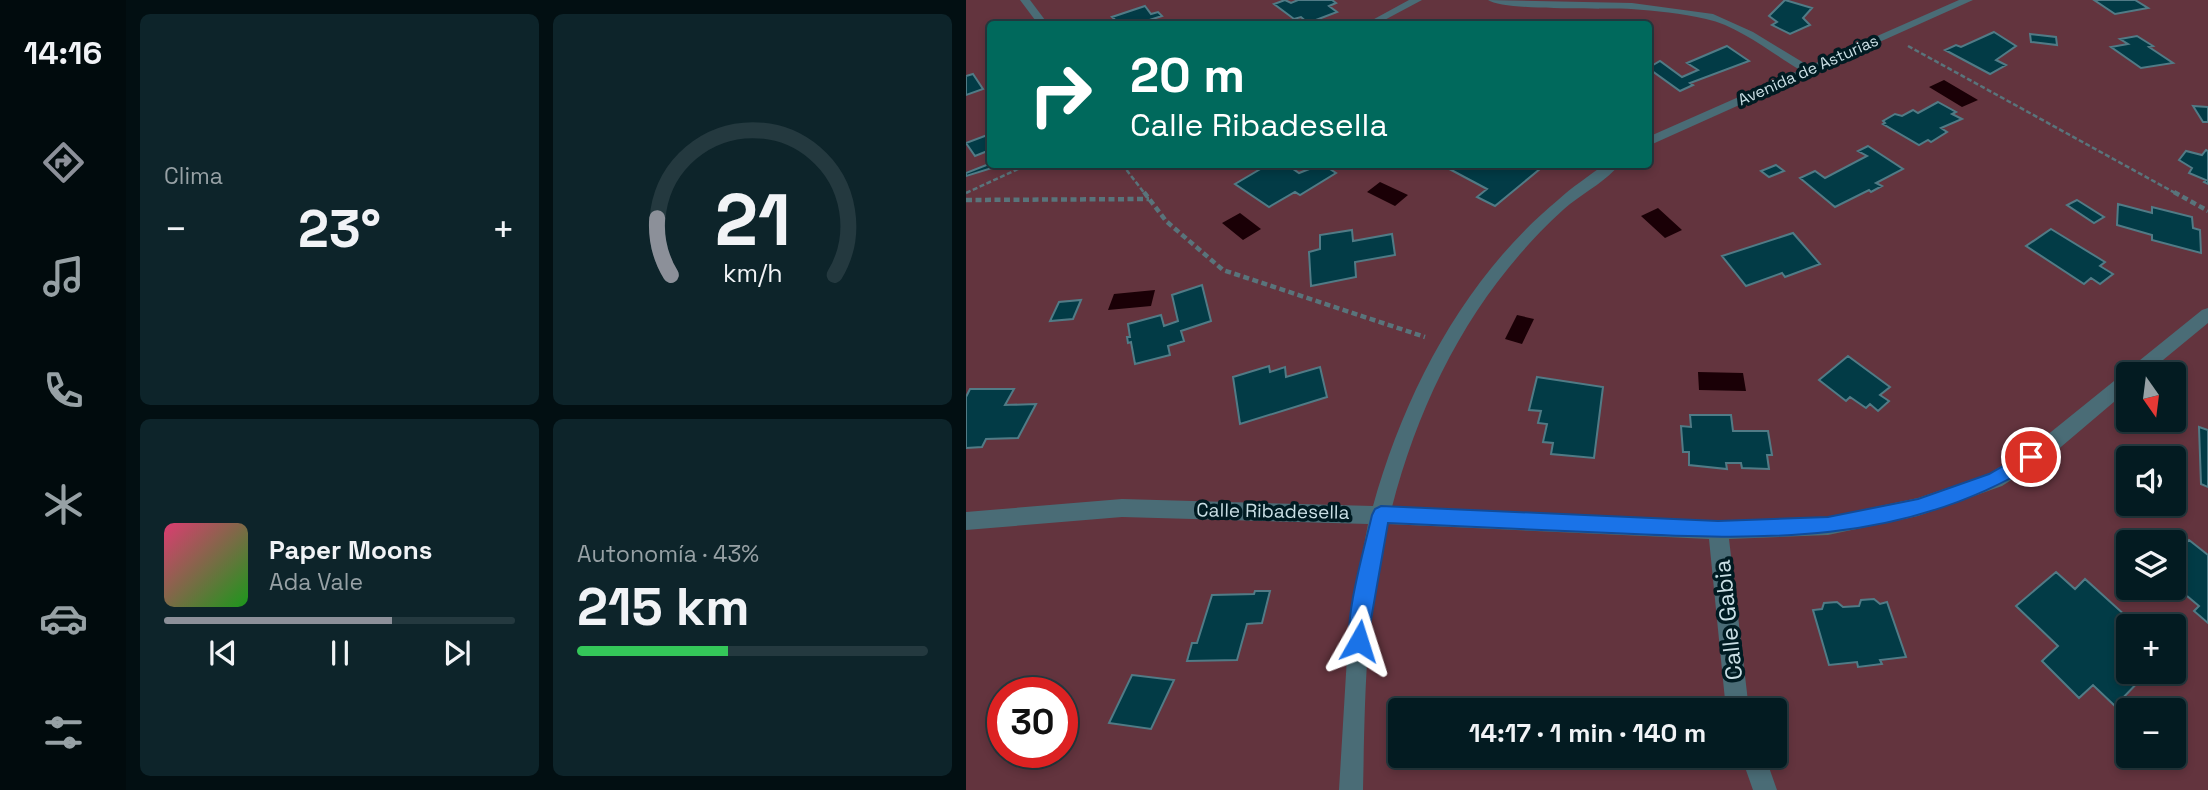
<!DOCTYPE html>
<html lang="es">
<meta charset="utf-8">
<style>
body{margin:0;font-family:"Space Grotesk",sans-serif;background:#0d242a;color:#f1f3f6;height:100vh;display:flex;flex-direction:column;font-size:26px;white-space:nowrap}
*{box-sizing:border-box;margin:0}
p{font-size:23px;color:#97a1a5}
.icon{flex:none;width:38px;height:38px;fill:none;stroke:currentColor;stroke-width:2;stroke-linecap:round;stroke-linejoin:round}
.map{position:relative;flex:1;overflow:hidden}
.sheet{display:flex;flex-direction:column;gap:14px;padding:14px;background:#020f12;width:840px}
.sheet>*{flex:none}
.hud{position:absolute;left:21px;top:21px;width:665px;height:147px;border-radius:7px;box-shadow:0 4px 10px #0003,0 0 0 2px #24393f;background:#00695c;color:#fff;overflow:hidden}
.needle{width:46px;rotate:166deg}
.tools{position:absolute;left:1150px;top:362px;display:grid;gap:14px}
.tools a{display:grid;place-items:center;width:70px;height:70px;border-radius:7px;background:#031b21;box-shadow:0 4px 10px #0003,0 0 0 2px #24393f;font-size:35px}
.speed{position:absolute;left:21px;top:677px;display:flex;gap:14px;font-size:35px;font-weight:700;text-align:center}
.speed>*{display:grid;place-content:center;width:91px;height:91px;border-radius:50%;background:#031b21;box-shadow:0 4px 10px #0003,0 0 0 2px #24393f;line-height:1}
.speed .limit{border:10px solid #d22;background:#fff;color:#111}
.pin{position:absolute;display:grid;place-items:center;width:60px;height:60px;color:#fff;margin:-30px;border:4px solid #fff;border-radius:50%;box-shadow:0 2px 7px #0007}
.me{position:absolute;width:77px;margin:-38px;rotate:6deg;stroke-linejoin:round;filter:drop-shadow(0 0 5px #0008)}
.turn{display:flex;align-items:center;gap:24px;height:147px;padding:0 28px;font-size:32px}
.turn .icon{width:91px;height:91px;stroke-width:2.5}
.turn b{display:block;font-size:49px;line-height:60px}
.big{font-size:52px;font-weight:700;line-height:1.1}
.sheet .card{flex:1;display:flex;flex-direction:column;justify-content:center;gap:10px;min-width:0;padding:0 24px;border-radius:10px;background:#0d242a}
.sheet .dial{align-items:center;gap:0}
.dial svg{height:182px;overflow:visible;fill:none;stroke:#24393f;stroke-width:7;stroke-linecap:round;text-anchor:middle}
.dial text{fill:#f1f3f6;stroke:none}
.song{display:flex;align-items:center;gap:21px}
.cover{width:84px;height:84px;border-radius:10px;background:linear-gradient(135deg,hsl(340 70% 55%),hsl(120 70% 35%))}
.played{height:7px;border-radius:4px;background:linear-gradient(90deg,#8c9099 65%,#24393f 65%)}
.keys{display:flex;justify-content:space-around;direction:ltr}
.heat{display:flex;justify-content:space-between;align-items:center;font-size:38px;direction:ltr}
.charge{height:10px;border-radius:5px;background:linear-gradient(90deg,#34c759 43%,#24393f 0)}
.sheet .tiles{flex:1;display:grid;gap:14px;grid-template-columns:repeat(2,1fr)}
.trip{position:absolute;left:422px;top:698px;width:399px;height:70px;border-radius:7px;background:#031b21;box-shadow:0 4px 10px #0003,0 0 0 2px #24393f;font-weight:700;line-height:70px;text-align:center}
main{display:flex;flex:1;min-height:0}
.menu{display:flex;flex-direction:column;width:126px;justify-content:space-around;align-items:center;background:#010b0d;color:#97a1a5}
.menu .icon{width:49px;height:49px}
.menu .active{color:#8c9099}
.menu b{font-size:32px;color:#f1f3f6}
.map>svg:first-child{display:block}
.green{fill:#63343e;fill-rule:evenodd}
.water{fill:#1a0006}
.building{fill:#023b46;stroke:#517b86;stroke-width:2}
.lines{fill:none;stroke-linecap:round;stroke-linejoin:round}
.path-far1{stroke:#59747b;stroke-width:2.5;stroke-dasharray:5 2.5;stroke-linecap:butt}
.path{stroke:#59747b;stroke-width:4.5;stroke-dasharray:6 3.5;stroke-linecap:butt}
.minor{fill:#4a6c76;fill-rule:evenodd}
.route{fill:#1a73e8;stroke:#114b97;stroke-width:2}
.labels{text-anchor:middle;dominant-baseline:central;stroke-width:7;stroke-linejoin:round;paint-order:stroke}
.far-street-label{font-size:16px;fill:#cadfe5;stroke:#001b22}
.street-label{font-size:19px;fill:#cadfe5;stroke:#001b22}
.near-street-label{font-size:23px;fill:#cadfe5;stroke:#001b22}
</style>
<main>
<nav class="menu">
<b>14:16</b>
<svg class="icon active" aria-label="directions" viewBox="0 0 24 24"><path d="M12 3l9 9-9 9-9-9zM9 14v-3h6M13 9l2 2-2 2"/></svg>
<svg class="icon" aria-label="music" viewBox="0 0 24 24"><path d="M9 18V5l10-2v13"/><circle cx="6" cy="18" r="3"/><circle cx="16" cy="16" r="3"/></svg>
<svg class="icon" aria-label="phone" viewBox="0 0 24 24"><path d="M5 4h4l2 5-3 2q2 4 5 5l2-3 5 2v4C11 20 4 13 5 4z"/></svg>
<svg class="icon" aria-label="climate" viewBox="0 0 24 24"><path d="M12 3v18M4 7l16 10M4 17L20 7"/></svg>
<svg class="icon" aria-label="car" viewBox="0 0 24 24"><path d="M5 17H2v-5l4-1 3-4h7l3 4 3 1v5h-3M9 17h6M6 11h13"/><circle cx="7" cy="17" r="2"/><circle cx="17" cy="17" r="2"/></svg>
<svg class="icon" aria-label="filters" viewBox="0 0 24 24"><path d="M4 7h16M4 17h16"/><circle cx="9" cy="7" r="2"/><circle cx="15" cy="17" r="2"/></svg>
</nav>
<section class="sheet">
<div class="tiles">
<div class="card"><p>Clima</p>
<div class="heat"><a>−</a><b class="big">23°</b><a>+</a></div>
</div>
<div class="card dial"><svg viewBox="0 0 100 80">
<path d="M14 69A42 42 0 1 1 86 69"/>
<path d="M14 69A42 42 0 0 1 8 44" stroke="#8c9099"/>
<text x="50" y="56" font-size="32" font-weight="700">21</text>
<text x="50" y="72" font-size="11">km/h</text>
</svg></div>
<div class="card">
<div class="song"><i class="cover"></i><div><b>Paper Moons</b><p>Ada Vale</p></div></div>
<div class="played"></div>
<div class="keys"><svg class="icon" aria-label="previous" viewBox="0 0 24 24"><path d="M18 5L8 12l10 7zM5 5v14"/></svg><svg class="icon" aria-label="pause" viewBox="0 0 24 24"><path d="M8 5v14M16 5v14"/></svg><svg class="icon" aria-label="next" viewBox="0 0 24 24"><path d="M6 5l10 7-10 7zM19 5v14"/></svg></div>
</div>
<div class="card"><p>Autonomía · 43%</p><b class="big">215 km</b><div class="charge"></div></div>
</div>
</section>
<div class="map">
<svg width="1242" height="790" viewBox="0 0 1242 790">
<rect width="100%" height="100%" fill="#04242c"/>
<path class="green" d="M0,0H1242V790H0ZM24,24H682V164H24ZM1162,374H1208V420H1162ZM1162,458H1208V504H1162ZM1162,542H1208V588H1162ZM1162,626H1208V672H1162ZM37,693H96V752H37ZM434,710H808V756H434ZM1162,710H1208V756H1162Z"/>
<path class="water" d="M978,80L1012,100L996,107L963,87Z
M414,182L442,195L429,206L401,192Z
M692,208L716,230L699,238L675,216Z
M274,213L295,229L277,240L256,223Z
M189,290L185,306L142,310L148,294Z
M551,315L568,319L556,344L539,339Z
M732,372L777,373L780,391L733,390Z"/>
<path class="building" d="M319,0L325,3L332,0H366L370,3L363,6L371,12L342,23L335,17L328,19L308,4Z
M819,0L846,8L837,18L844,25L824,34L806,25L811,22L803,16Z
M1128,0H1169L1182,8L1149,14Z
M179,6L185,14L192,12L196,16L171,24H151H154L146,17Z
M1028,32L1050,46L1030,60L1040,65L1024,74L979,50L990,45L995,47Z
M1064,34L1090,37L1091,45L1065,42Z
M1171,36L1187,46L1183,47L1207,63L1175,68L1145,47L1162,44L1154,39Z
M761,46L783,61L724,83L727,85L714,91L682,68L694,61L716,77L732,70L721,63Z
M7,74L17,89L0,95V76Z
M972,102L990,112L986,114L996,119L975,128L981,132L965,142L962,140L953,145L917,124L919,123L917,121L929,114L936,116L947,110L952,113Z
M1227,106L1242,107V122H1237Z
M24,134V150L9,156L0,143Z
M902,146L937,169L910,183L916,186L905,192L903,190L869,207L834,178L849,171L859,178L901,156L892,151Z
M1240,150L1242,151V184L1238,182L1240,180L1223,173L1226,168L1213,160L1220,151L1236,155Z
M23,164L26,168L0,176V173Z
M303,164H320L333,173L356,164L370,173L334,195L329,192L303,207L269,184Z
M474,164L537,167L580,164L529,206L511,197L521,189Z
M810,165L818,171L803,177L795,171Z
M1111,200L1138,217L1128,223L1101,205Z
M1152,204L1186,213V207L1226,217L1227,228L1234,230L1235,253L1186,240V235L1151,225Z
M1085,229L1139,262L1134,266L1147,274L1134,284L1125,278L1118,284L1060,246Z
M386,230L387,241L426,234L429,255L389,262L390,277L345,286L343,252L354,249V235Z
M827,233L854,264L819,277L816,273L780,286L756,256Z
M236,285L245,321L215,331L218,341L202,346L204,355L169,364L165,342L162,343L161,337H164L162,324L195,315L198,326L212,321L206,295Z
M115,300L107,319L84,321L93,302Z
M882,356L924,387L914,395L923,401L912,411L904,404L900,408L884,397L880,401L853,380Z
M303,366L304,372L319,367L320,377L354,367L361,397L274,424L267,377Z
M571,377L637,387L628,458L585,454L587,443L577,442L581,424L572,423L575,411L563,410Z
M4,389H48L39,405L70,404L52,438L20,439L16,447L0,448V397Z
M724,415H765L767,431H802L806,455H801L803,469L776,468L775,463H760L761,469L723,465V452H717L715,426L725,427Z
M1233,427L1242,430V487L1235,484Z
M1223,540L1242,555V623L1228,611L1233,606L1208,585V555Z
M1090,572L1109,589L1119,579L1161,617L1155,624L1162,630V672H1182L1149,706L1127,685L1113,698L1076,661L1092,646L1050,606Z
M289,591H304L296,623L281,624L271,660L221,661L226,643H231L246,595L288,594Z
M908,599L914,604L921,602L940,657L914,660L916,664L892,667L891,662L863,665L847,610L856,609L858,603L871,602L877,607L893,606L895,600Z
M166,675L208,680L185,729L143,723Z"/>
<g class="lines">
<path class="path-far1" d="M942,46L1211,194
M156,164L179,194
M0,193L63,164"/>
<path class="path" d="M178,192L200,221L257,270L459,337
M1208,192L1242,211
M0,200L183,199"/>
<path class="minor" d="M54,0H64L82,24H72Z
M443,0H456L411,24H399Z
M522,0L666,3L747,14L787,32L843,66L993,0H1007L682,146V137L834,70C805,53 773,26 740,19C715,13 690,11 665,9C639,8 538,11 522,0Z
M639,164H654C641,180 621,191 604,204C587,218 570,236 555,253C492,325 450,414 426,507L752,521L862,517L952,498L1023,474L1075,440L1236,310L1242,308V323L1180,374H1162V390L1089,452L1036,486L952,516L862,535L763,539L783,710H760L743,539L421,524C399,611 399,702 397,790H373L383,624L402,524L156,517L0,530V512L156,499L407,506C439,391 499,277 592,200C606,187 623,176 639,164Z
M775,756H799L811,790H787Z"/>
</g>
<path class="route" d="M1065,450L1071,452L1073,457L1071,463C938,546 794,540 645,533C570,530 496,527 422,523L400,648L393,651L385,648C376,624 400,542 406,515L409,509L415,506L752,521L862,517L952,499L1023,474Z"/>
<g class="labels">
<g class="far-street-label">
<text transform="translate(842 70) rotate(-24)">Avenida de Asturias</text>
</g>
<g class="street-label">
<text transform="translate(307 511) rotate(1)">Calle Ribadesella</text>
</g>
<g class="near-street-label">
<text transform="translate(762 620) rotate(-96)">Calle Gabia</text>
</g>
</g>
</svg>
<div class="tools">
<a><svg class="needle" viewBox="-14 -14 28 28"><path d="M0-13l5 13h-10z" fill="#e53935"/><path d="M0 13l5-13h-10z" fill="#97a1a5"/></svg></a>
<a><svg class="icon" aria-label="sound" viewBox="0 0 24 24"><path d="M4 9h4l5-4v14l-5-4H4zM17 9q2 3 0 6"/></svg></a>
<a><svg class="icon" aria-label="layers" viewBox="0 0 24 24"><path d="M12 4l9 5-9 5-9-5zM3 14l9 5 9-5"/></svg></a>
<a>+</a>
<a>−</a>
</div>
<div class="speed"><div class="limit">30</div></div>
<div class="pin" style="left:1065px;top:457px;background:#d93025"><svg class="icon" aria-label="arrive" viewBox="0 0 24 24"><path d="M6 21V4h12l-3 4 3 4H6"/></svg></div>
<svg class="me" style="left:393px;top:641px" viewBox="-20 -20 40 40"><path d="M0-17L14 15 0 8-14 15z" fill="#1a73e8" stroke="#fff" stroke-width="4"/></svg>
<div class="trip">14:17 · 1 min · 140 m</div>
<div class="hud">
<div class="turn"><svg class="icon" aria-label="right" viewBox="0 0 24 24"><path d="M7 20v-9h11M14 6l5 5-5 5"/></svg><div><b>20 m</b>Calle Ribadesella</div></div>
</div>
</div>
</main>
